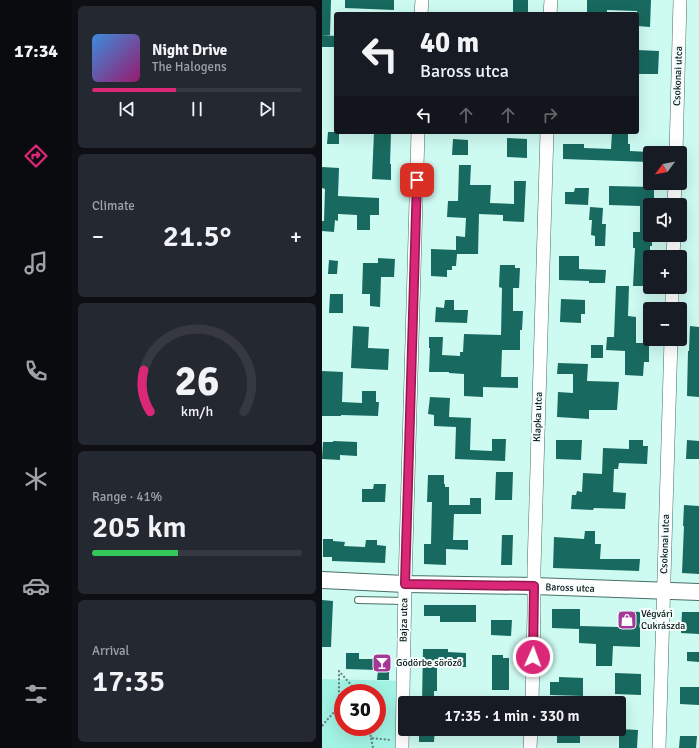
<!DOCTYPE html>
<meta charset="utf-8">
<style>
body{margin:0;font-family:Signika,sans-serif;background:#242831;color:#f1f3f6;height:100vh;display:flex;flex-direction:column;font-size:15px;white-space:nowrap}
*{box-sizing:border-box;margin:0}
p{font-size:13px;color:#9ea1a6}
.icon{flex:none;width:22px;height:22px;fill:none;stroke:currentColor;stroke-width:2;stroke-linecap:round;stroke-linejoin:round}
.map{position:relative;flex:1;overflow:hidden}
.sheet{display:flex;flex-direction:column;gap:6px;padding:6px;background:#0d0f14;width:250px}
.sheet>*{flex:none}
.top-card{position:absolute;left:12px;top:12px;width:305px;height:122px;border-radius:4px;box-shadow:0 4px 16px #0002;background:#171b24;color:#f1f3f6;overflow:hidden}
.needle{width:26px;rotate:238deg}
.controls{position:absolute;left:321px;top:146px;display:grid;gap:8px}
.controls a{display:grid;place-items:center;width:44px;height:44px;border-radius:4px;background:#171b24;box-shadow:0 4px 16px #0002;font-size:20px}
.speed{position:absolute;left:12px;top:684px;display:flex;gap:8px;font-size:20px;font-weight:700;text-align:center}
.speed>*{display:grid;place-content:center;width:52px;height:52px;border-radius:50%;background:#171b24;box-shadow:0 4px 16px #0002;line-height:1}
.speed .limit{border:6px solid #d22;background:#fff;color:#111}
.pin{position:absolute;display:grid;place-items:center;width:34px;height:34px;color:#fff;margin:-17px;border-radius:8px;box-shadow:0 2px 6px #0006}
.me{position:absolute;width:44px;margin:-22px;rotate:2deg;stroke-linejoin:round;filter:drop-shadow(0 0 3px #0008)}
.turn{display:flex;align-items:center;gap:14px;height:84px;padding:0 20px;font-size:18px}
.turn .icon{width:52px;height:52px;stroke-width:2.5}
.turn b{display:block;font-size:28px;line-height:34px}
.lanes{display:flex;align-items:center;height:38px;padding:0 20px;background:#0003;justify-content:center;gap:20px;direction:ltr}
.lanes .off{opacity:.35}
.big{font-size:30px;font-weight:600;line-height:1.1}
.sheet .card{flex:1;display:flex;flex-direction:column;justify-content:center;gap:6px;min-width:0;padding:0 14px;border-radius:6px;background:#242831}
.sheet .dial{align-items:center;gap:0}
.dial svg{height:104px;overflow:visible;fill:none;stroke:#363941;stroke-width:7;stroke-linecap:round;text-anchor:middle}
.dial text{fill:#f1f3f6;stroke:none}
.song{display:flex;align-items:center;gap:12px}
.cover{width:48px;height:48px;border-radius:6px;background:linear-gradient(135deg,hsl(210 70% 55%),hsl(320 70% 35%))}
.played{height:4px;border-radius:2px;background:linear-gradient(90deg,#db2777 40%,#363941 40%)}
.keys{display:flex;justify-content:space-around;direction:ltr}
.heat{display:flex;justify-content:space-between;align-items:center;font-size:22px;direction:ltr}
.charge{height:6px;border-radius:3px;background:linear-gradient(90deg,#34c759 41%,#363941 0)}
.trip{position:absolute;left:76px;top:696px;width:228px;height:40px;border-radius:4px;background:#171b24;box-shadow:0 4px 16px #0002;font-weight:600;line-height:40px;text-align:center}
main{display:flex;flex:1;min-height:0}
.dock{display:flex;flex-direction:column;width:72px;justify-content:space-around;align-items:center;background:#090b0e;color:#9ea1a6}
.dock .icon{width:28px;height:28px}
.dock .active{color:#db2777}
.dock b{font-size:18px;color:#f1f3f6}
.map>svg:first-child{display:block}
.green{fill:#a2f3e5;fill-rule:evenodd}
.building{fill:#18695f}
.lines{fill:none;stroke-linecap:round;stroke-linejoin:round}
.service-casing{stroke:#466f67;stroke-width:8}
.minor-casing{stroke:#466f67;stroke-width:14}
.tertiary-casing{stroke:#466f67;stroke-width:18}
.path{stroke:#617e78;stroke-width:2;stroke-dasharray:2 2;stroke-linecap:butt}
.service{stroke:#fff;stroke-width:6}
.minor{stroke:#fff;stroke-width:13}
.tertiary{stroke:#fff;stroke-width:16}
.route-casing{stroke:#8e194d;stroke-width:10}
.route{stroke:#db2777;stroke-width:7}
.labels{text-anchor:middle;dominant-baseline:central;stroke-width:4;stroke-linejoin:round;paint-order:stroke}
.street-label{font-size:10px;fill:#041310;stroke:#f6fffd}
.poi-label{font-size:10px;fill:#041310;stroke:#f6fffd;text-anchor:start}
</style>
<main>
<nav class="dock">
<b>17:34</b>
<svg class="icon active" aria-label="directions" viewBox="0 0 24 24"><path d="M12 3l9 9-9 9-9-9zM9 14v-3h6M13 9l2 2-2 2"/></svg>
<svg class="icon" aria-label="music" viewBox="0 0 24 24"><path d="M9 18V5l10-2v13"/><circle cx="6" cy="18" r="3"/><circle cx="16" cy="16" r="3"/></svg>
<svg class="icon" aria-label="phone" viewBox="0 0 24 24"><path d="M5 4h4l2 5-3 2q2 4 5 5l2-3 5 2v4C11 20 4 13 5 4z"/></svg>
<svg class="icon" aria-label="climate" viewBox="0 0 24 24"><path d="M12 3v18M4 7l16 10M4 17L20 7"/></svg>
<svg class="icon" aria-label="car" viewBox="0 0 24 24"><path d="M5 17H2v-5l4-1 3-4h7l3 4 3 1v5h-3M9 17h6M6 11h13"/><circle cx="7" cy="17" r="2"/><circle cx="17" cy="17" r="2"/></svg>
<svg class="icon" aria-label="filters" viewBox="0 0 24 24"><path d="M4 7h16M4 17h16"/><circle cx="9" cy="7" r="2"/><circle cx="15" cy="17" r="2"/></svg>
</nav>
<section class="sheet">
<div class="card">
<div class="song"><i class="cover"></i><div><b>Night Drive</b><p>The Halogens</p></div></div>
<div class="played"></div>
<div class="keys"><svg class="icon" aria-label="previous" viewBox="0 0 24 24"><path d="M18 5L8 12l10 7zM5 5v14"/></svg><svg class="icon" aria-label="pause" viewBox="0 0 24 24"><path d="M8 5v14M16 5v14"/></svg><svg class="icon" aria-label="next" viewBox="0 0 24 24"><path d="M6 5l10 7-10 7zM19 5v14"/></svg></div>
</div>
<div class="card"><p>Climate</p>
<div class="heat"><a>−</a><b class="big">21.5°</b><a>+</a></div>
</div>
<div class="card dial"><svg viewBox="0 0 100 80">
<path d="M14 69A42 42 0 1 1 86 69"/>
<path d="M14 69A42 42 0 0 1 9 37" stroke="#db2777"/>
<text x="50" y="56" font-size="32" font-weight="700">26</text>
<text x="50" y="72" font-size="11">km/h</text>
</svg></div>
<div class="card"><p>Range · 41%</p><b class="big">205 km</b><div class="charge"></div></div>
<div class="card"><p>Arrival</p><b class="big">17:35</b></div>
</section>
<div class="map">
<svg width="377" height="748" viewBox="0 0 377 748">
<rect width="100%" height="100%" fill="#cdfaf1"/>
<path class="green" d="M0,679L81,681L80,748H0ZM21,693H55V727H21Z"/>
<path class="building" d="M0,0H9L8,35H0Z
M23,0H72V10L23,8Z
M191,0H206V14H191Z
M265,0H329L328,27L315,26V11L285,10V12H280V14H265Z
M0,35L14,36V47H0Z
M315,50L337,51L336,74H315Z
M6,132H17V144H5Z
M52,132H69L68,164H69V180L50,179Z
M290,132H306V144H308V151L328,152V162L241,159V144H262V148L289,149Z
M185,138L205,139V158L185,157Z
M131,139L146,140V155H130Z
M137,165H149L148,185H169L168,203L192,204V181H204L202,222L181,221V215L157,214L156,254H135L134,266H130V270H125V277L109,276V249L134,250V236L143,237L144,218L125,217L126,201H136Z
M0,167L17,168L16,196L57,198V215H48V230H35V215L16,214V221L13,220L12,232L0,231V221H2L3,189L0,188Z
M287,186L332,187V205H328V235H330V246H328V286H311L313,248H311V232H318V206L287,205Z
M253,188H267L266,205L243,204V192H252Z
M268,207L281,208L280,224H284L283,246H273V236L269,235L270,220H267Z
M237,256H257V269L284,270L283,283H267V281L237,280Z
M56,258L73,259L72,277H59L58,307L48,306V294H40L41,263H56Z
M7,260L16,261L15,274H6Z
M178,265H193V268H198L197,288H191V311H201L200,330H198V350H180L179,377H196V388L161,387V397L142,396V374L127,373V372H107L108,348H107V337H121L120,355L138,356V352H141L142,334L179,335L180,288L177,287Z
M294,286H307L306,316L314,317V343H327V362H322L321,376L303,375V351L284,350L285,337H292Z
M8,294H21V313H7Z
M239,299L263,300V314H259V323L238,322Z
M123,300H132V310H146L145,323L113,322L114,307L122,308Z
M31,326L47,327L46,348L67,349L66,370L29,368Z
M368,326L377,327V397L365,396L366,351H367Z
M269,345H281V358H269Z
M236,363L266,364L265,381L297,382L295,410H267V419L235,417L236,392L251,393V374H235Z
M0,371L21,372L20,402L40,403V391H54V402H57L56,416L19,415V416H0Z
M108,397L128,398L127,417L149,418L148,450L170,451V439H184L183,461L133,459L134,427L112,426V415L106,414Z
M234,440H260L259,460L234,459Z
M307,440H321V446H326L325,464L297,463L296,469H292L291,492L304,493L303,509L272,508L271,510L249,509L250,495H254L255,491L260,492L261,473L280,474L281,448L307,449Z
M365,440L377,441V459H364Z
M11,441L35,442V456L18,455V460L0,459L1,442H11Z
M174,472H191L190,500H173Z
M106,475H122V484H123V487H127V505H148V498H159V514H132L131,540H146V550L124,549V565L102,564V544H109L110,502H105Z
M52,484H64L63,502H40V489H51Z
M362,505L377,506V574L360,573L362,526H361Z
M263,531H273V544H279L278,559H318L317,571L231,568L232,537L262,539Z
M180,535H191L190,565H179Z
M1,539H11V541L23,542L22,546L43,547L44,540H55V545L64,546L63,563L10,561V557H1Z
M0,600L11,601L9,647H0Z
M102,605H154V622H118V616H102Z
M230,609H258V626L296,627L297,611L318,612V647L291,646L290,666H274V644L257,643V629L230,628Z
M360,612H377V634L359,633Z
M169,620H190L189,636L169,635Z
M101,649H126V652L144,653V667H115V691H112V703H100Z
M365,652H377V662L365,661Z
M24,653H37V659H67V680H55L56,670L24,669Z
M170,655H181V658H187V690H170Z
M293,673L319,674V695L293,694Z
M237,677L261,678V696L228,695V682H237Z
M358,687H377V705L358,704Z
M97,729H113L112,742H97Z
M297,729L316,730L315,748H297Z
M235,733L258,734V743H235Z
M358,736H375L374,748H357Z"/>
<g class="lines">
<g class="service-casing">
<path id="service" d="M36,600L83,601"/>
</g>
<g class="minor-casing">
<path id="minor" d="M99,14L100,0
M228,14L229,0
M354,153L358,0
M352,205L353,183
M351,257L352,235
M350,309V287
M210,703L212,612V568L225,132
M80,748L83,584L96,132
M208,748L209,729
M337,748L349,339"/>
</g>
<g class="tertiary-casing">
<path id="tertiary" d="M0,580L83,584L212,586L377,592"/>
</g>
<path class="path" d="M0,726L17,706V671L36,693
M47,727L49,738L69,740
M49,738L51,748"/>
<use href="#service" class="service"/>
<use href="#minor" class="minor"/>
<use href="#tertiary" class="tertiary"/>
</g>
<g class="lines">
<g class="route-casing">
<path id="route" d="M95,180L83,584L212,586L211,657"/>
</g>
<use href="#route" class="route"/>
</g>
<defs>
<g id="shop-square" transform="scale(1)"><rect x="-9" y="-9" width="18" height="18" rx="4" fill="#a33898" stroke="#f6fffd"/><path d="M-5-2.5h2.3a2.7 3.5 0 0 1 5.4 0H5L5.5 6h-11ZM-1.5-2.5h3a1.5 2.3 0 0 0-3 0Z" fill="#fff"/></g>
<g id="bar-square" transform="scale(1)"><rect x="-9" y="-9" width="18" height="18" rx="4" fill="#a33898" stroke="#f6fffd"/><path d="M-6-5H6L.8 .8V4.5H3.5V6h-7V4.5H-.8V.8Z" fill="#fff"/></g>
</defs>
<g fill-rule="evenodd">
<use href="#shop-square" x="305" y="620"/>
<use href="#bar-square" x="60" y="663"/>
</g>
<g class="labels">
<g class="street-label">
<text transform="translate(356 76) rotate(-88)">Csokonai utca</text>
<text transform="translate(216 417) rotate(-88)">Klapka utca</text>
<text transform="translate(343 544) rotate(-88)">Csokonai utca</text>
<text transform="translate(248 588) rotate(2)">Baross utca</text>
<text transform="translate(82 620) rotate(-89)">Bajza utca</text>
</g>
<g class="poi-label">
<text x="319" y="614">Végvári<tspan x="319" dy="12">Cukrászda</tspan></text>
<text x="74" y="663">Gödörbe söröző</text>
</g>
</g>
</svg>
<div class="controls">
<a><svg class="needle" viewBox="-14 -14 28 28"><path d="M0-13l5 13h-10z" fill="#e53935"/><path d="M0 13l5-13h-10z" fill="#9ea1a6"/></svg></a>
<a><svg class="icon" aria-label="sound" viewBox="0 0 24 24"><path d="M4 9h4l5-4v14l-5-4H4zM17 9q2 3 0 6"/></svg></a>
<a>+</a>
<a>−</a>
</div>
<div class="speed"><div class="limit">30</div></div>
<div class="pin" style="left:95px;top:180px;background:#d93025"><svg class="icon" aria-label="arrive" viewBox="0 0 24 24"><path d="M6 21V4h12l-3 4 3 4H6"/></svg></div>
<svg class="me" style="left:211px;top:657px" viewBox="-20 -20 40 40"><circle r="17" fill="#db2777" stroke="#fff" stroke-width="3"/><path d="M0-11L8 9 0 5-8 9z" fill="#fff"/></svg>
<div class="trip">17:35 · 1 min · 330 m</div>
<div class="top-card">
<div class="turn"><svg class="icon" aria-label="left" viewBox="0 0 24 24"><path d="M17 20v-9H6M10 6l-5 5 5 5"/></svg><div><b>40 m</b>Baross utca</div></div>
<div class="lanes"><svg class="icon" aria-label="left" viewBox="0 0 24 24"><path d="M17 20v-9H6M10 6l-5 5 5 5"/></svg><svg class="icon off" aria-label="ahead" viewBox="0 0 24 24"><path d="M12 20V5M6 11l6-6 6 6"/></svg><svg class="icon off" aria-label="ahead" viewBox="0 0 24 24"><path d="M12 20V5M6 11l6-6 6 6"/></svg><svg class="icon off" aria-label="right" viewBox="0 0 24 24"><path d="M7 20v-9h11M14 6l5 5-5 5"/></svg></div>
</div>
</div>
</main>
